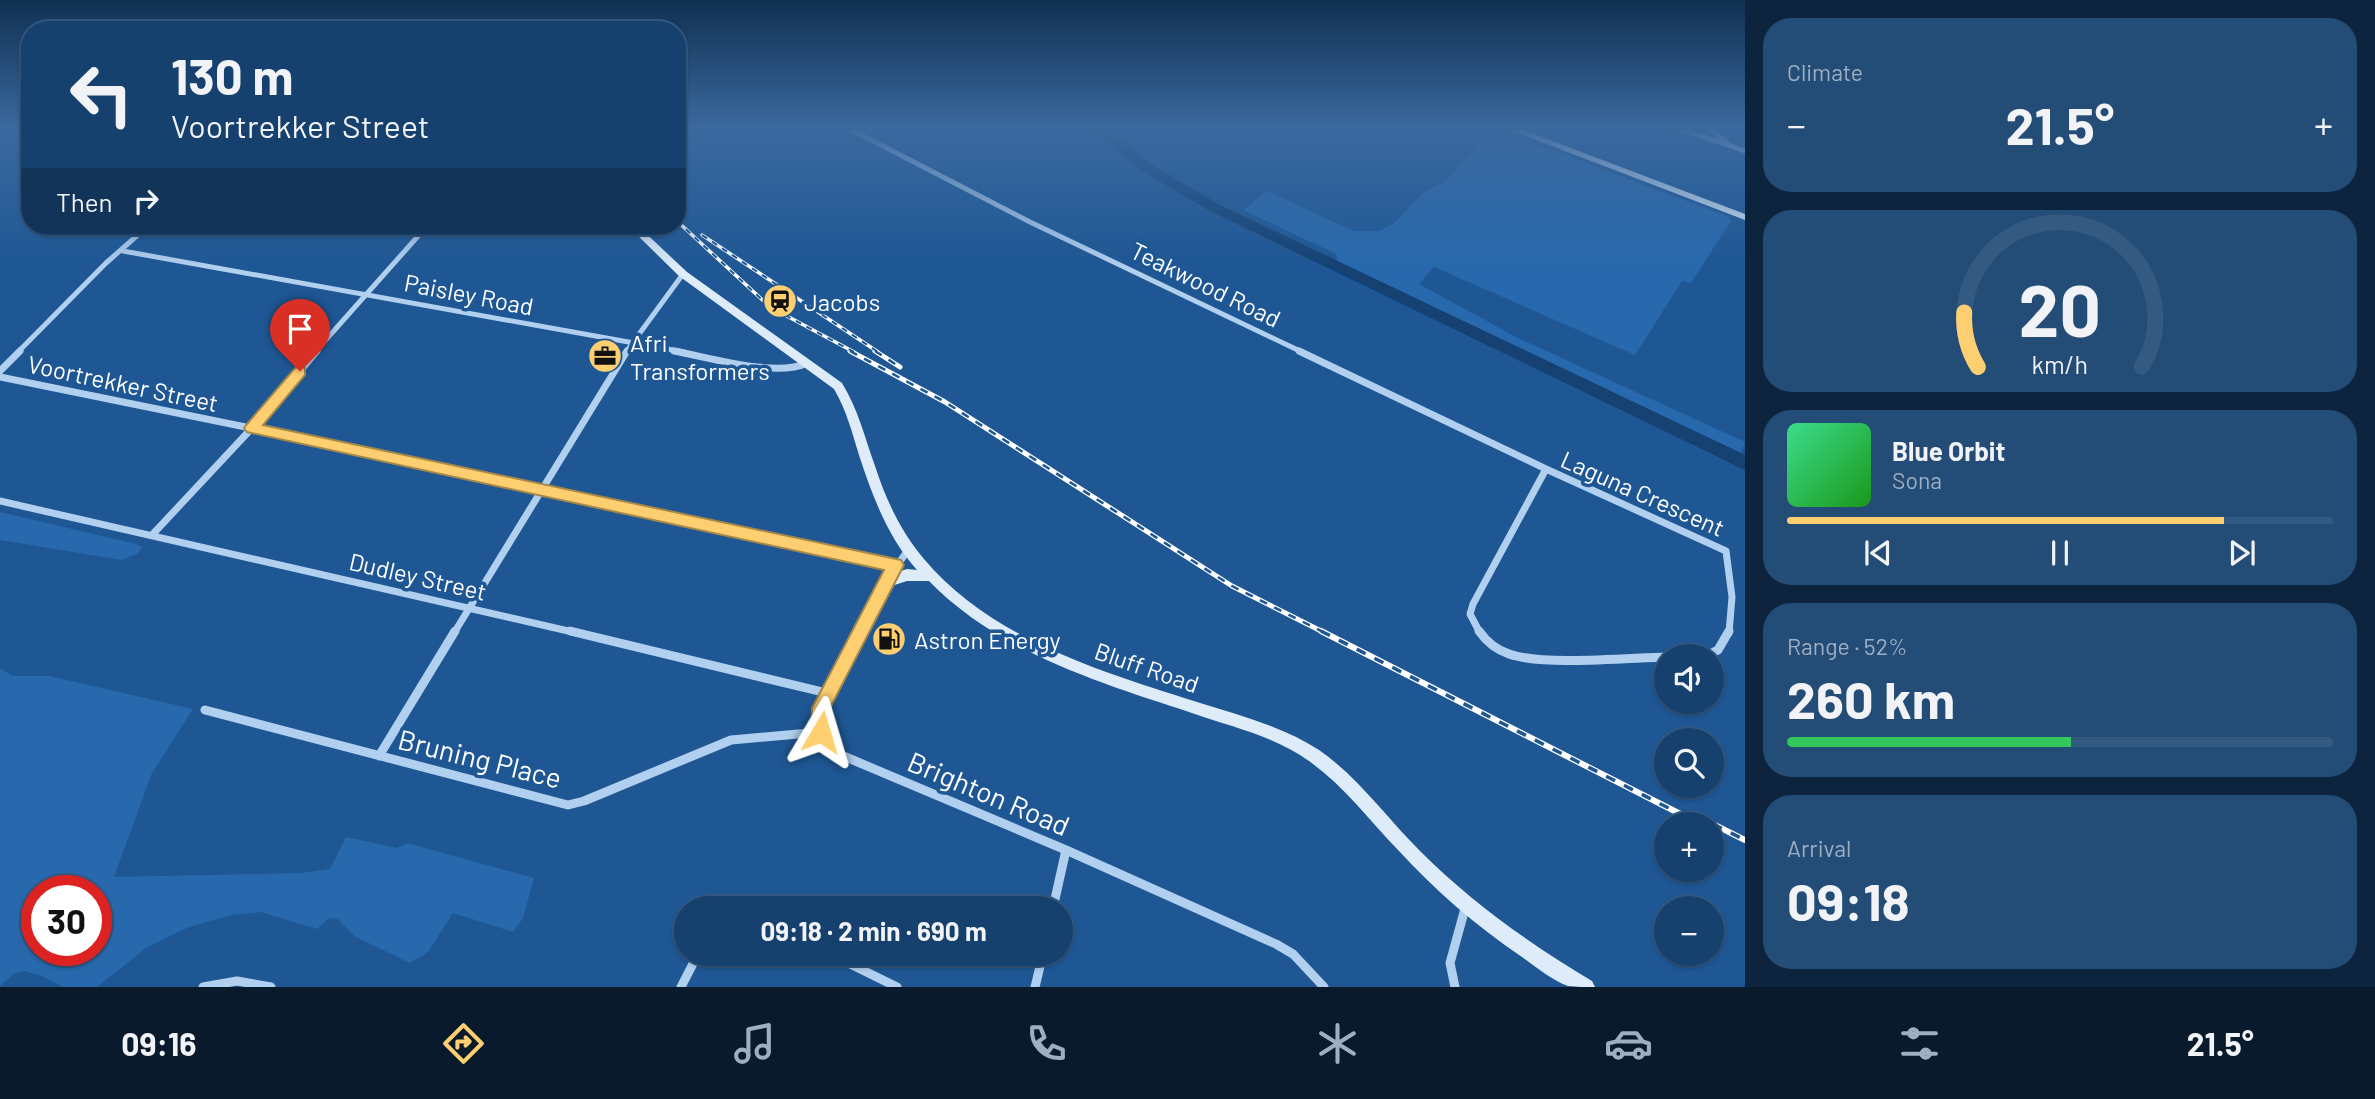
<!DOCTYPE html>
<meta charset="utf-8">
<style>
body{margin:0;font-family:Barlow,sans-serif;background:#234c77;color:#f1f3f6;height:100vh;display:flex;flex-direction:column;font-size:26px;white-space:nowrap}
*{box-sizing:border-box;margin:0}
p{font-size:23px;color:#9eafc3}
.icon{flex:none;width:38px;height:38px;fill:none;stroke:currentColor;stroke-width:2;stroke-linecap:round;stroke-linejoin:round}
.map{position:relative;flex:1;overflow:hidden}
.drawer{display:flex;flex-direction:column;gap:18px;padding:18px;background:#0c243d;width:630px}
.drawer>*{flex:none}
.guide{position:absolute;left:21px;top:21px;width:665px;height:214px;border-radius:28px;box-shadow:0 2px 5px #0004,0 0 0 2px #355a82;background:#16416f;color:#f1f3f6;overflow:hidden}
.controls{position:absolute;left:1654px;top:644px;display:grid;gap:14px}
.controls a{display:grid;place-items:center;width:70px;height:70px;border-radius:50%;background:#16416f;box-shadow:0 2px 5px #0004,0 0 0 2px #355a82;font-size:35px}
.speed{position:absolute;left:21px;top:875px;display:flex;gap:14px;font-size:35px;font-weight:700;text-align:center}
.speed>*{display:grid;place-content:center;width:91px;height:91px;border-radius:50%;background:#16416f;box-shadow:0 2px 5px #0004,0 0 0 2px #355a82;line-height:1}
.speed .limit{border:10px solid #d22;background:#fff;color:#111}
.pin{position:absolute;display:grid;place-items:center;width:60px;height:60px;color:#fff;margin:-72px -30px;border-radius:50% 50% 50% 0;rotate:-45deg;box-shadow:0 0 7px #0007}
.pin .icon{rotate:45deg}
.me{position:absolute;width:77px;margin:-38px;rotate:7deg;stroke-linejoin:round;filter:drop-shadow(0 0 5px #0008)}
.turn{display:flex;align-items:center;gap:24px;height:147px;padding:0 35px;font-size:32px}
.turn .icon{width:91px;height:91px;stroke-width:2.5}
.turn b{display:block;font-size:49px;line-height:60px}
.then{display:flex;align-items:center;height:66px;padding:0 35px;background:#0003;gap:14px;font-size:26px}
.big{font-size:52px;font-weight:700;line-height:1.1}
.drawer .widget{flex:1;display:flex;flex-direction:column;justify-content:center;gap:10px;min-width:0;padding:0 24px;border-radius:28px;background:#234c77}
.drawer .dial{align-items:center;gap:0}
.dial svg{height:182px;overflow:visible;fill:none;stroke:#355a82;stroke-width:7;stroke-linecap:round;text-anchor:middle}
.dial text{fill:#f1f3f6;stroke:none}
.song{display:flex;align-items:center;gap:21px}
.cover{width:84px;height:84px;border-radius:10px;background:linear-gradient(135deg,hsl(150 70% 55%),hsl(120 70% 35%))}
.played{height:7px;border-radius:4px;background:linear-gradient(90deg,#fdcf71 80%,#355a82 80%)}
.keys{display:flex;justify-content:space-around;direction:ltr}
.heat{display:flex;justify-content:space-between;align-items:center;font-size:38px;direction:ltr}
.charge{height:10px;border-radius:5px;background:linear-gradient(90deg,#34c759 52%,#355a82 0)}
.trip{position:absolute;left:674px;top:896px;width:399px;height:70px;border-radius:35px;background:#16416f;box-shadow:0 2px 5px #0004,0 0 0 2px #355a82;font-weight:700;line-height:70px;text-align:center}
.menu{display:flex;height:112px;justify-content:space-around;align-items:center;background:#091a2c;color:#9eafc3}
.menu .icon{width:49px;height:49px}
.menu .current{color:#fdcf71}
.menu b{font-size:32px;color:#f1f3f6}
main{display:flex;flex:1;min-height:0}
.map>svg:first-child{display:block}
.green{fill:#2869ad;fill-rule:evenodd}
.lines{fill:none;stroke-linecap:round;stroke-linejoin:round}
.river{fill:#154173;fill-rule:evenodd}
.street-far2{stroke:#b1cfee;stroke-width:5}
.street-far1{stroke:#b1cfee;stroke-width:7}
.street{stroke:#b1cfee;stroke-width:9}
.secondary{fill:#deecfa;fill-rule:evenodd}
.rail-far2-casing{stroke:#fff;stroke-width:3.5}
.rail-far1-casing{stroke:#fff;stroke-width:5}
.rail-casing{stroke:#fff;stroke-width:6}
.rail-far2{stroke:#1e5794;stroke-width:2;stroke-dasharray:6;stroke-linecap:butt}
.rail-far1{stroke:#1e5794;stroke-width:2.5;stroke-dasharray:8;stroke-linecap:butt}
.rail{stroke:#1e5794;stroke-width:3.5;stroke-dasharray:10;stroke-linecap:butt}
.route{fill:#fdcf71;stroke:#a48749;stroke-width:2}
.labels{text-anchor:middle;dominant-baseline:central;stroke-width:7;stroke-linejoin:round;paint-order:stroke}
.street-label{font-size:24px;fill:#fff;stroke:#1e5794}
.poi-label{font-size:24px;fill:#fff;stroke:#1e5794;text-anchor:start}
.near-street-label{font-size:28px;fill:#fff;stroke:#1e5794}
</style>
<main>
<div class="map">
<svg width="1745" height="987" viewBox="0 0 1745 987">
<rect width="100%" height="100%" fill="#1e5794"/>
<path class="green" d="M1494,129L1729,217L1731,221L1691,283L1682,281L1635,355L1434,267L1419,284L1518,338L1745,442L1741,453L1338,262L1336,254L1244,210L1266,191L1354,231H1380L1394,223L1424,192L1446,181Z
M0,512L136,544L142,547L138,553L122,560L0,540Z
M0,668L12,676H49L193,709L152,773L114,877L301,873L330,869L346,837L397,848L407,843L534,878L523,918L513,932L453,913L428,952L410,963L354,936L338,919L329,918L317,929L261,912L231,915L189,927L146,948L97,987H63L42,976L25,971L14,974L0,986ZM37,891H96V950H37Z"/>
<g class="lines">
<path class="river" d="M1094,129H1108L1147,162L1218,204L1745,455V470L1208,210L1137,168Z"/>
<path class="street-far2" d="M850,129L1030,222L1302,352
M1681,129L1745,151
M1711,129L1726,142
M123,251L684,352
M18,352L106,263L148,226
M315,352L427,226
M626,352L683,274"/>
<path class="street-far1" d="M674,351C708,357 776,378 807,363
M1299,351L1546,469L1726,551L1732,597L1729,633
M0,371L20,351
M0,377L545,488L895,565
M0,501L577,633
M152,535L252,428L317,351
M454,633L627,351
M857,633L887,580L908,550
M1480,633L1470,614L1473,604L1546,469"/>
<path class="street" d="M570,631L827,693
M858,631C846,653 814,706 820,729C823,741 832,748 841,755L1066,850L1276,944L1293,954L1324,987
M1479,631C1486,641 1497,650 1509,654C1543,666 1627,658 1666,657
M1706,656L1718,650L1729,631
M205,710L568,805L584,801L731,740L821,732
M379,756L455,631
M1053,908L1066,850
M830,954L897,987
M203,987L237,981L271,987
M681,987L698,954
M1035,987L1043,954
M1455,987L1450,963L1466,905"/>
<path class="secondary" d="M21,129H30V133L22,131Z
M1508,129H1521L1745,214V220Z
M628,226H638L687,272L842,383C858,409 865,438 875,466C886,500 901,532 924,559C990,638 1101,672 1197,702C1238,715 1282,726 1319,750C1358,777 1386,817 1420,851C1471,902 1530,944 1592,981L1595,987C1587,987 1576,987 1568,986C1551,980 1534,965 1519,955C1475,925 1435,890 1399,851C1369,820 1344,786 1309,761C1274,736 1232,727 1192,713C1100,683 998,652 929,581H907L885,588L880,586L878,582L880,578L907,569L917,570C888,538 872,495 859,455C852,432 846,409 834,389L679,276Z"/>
<g class="rail-far2-casing">
<path id="rail-far2" d="M677,221L770,307L854,352
M702,235L878,352"/>
</g>
<g class="rail-far1-casing">
<path id="rail-far1" d="M850,351L945,402L1232,586L1325,633
M875,351L900,367"/>
</g>
<g class="rail-casing">
<path id="rail" d="M1321,631L1700,824
M1695,815L1745,840"/>
</g>
<use href="#rail-far2" class="rail-far2"/>
<use href="#rail-far1" class="rail-far1"/>
<use href="#rail" class="rail"/>
</g>
<linearGradient id="sky" x2="0" y2="1"><stop stop-color="#103051"/><stop offset="0.48" stop-color="#3b699f"/><stop offset="1" stop-color="#3b699f" stop-opacity="0"/></linearGradient>
<rect width="1745" height="267" fill="url(#sky)"/>
<path class="route" d="M300,366L305,368V375L263,425L901,560L904,565L830,708V732L827,739L821,741L814,739L811,732L812,708L884,570L247,432L244,428L247,424L295,368Z"/>
<defs>
<g id="station-disc" transform="scale(1.75)"><circle r="9.5" fill="#fdcf71" stroke="#1e5794"/><path d="M-3-6H3Q5-6 5-4V2Q5 4 3 4L4.5 6H3L1.5 4h-3L-3 6H-4.5L-3 4Q-5 4-5 2V-4Q-5-6-3-6ZM-3.5-4v3h7v-3ZM-3.5 1v1.5H-2V1ZM2 1v1.5H3.5V1Z" fill="#111"/></g>
<g id="office-disc" transform="scale(1.75)"><circle r="9.5" fill="#fdcf71" stroke="#1e5794"/><path d="M-6-3h4V-5.5h4V-3h4V5H-6ZM-1-4.5V-3h2v-1.5ZM-6 0V1H6V0Z" fill="#111"/></g>
<g id="fuel-disc" transform="scale(1.75)"><circle r="9.5" fill="#fdcf71" stroke="#1e5794"/><path d="M-5.5-6h7V0h2V4h1.3V-2.5L3-4.5l.8-.8L6-3V5H2.5V1h-1V6h-7ZM-4.2-4.7v3.2H.2V-4.7Z" fill="#111"/></g>
</defs>
<g fill-rule="evenodd">
<use href="#station-disc" x="780" y="301"/>
<use href="#office-disc" x="605" y="356"/>
<use href="#fuel-disc" x="889" y="639"/>
</g>
<g class="labels">
<g class="street-label">
<text transform="translate(1206 284) rotate(26)">Teakwood Road</text>
<text transform="translate(469 294) rotate(11)">Paisley Road</text>
<text transform="translate(123 383) rotate(12)">Voortrekker Street</text>
<text transform="translate(1643 493) rotate(24)">Laguna Crescent</text>
<text transform="translate(418 576) rotate(13)">Dudley Street</text>
<text transform="translate(1147 667) rotate(19)">Bluff Road</text>
</g>
<g class="poi-label">
<text x="804" y="301">Jacobs</text>
<text x="630" y="342">Afri<tspan x="630" dy="28">Transformers</tspan></text>
<text x="914" y="639">Astron Energy</text>
</g>
<g class="near-street-label">
<text transform="translate(480 758) rotate(14)">Bruning Place</text>
<text transform="translate(989 793) rotate(23)">Brighton Road</text>
</g>
</g>
</svg>
<div class="controls">
<a><svg class="icon" aria-label="sound" viewBox="0 0 24 24"><path d="M4 9h4l5-4v14l-5-4H4zM17 9q2 3 0 6"/></svg></a>
<a><svg class="icon" aria-label="search" viewBox="0 0 24 24"><circle cx="10" cy="10" r="6"/><path d="M15 15l6 6"/></svg></a>
<a>+</a>
<a>−</a>
</div>
<div class="speed"><div class="limit">30</div></div>
<div class="pin" style="left:300px;top:371px;background:#d93025"><svg class="icon" aria-label="arrive" viewBox="0 0 24 24"><path d="M6 21V4h12l-3 4 3 4H6"/></svg></div>
<svg class="me" style="left:821px;top:732px" viewBox="-20 -20 40 40"><path d="M0-17L14 15 0 8-14 15z" fill="#fdcf71" stroke="#fff" stroke-width="4"/></svg>
<div class="trip">09:18 · 2 min · 690 m</div>
<div class="guide">
<div class="turn"><svg class="icon" aria-label="left" viewBox="0 0 24 24"><path d="M17 20v-9H6M10 6l-5 5 5 5"/></svg><div><b>130 m</b>Voortrekker Street</div></div>
<div class="then">Then<svg class="icon" aria-label="right" viewBox="0 0 24 24"><path d="M7 20v-9h11M14 6l5 5-5 5"/></svg></div>
</div>
</div>
<section class="drawer">
<div class="widget"><p>Climate</p>
<div class="heat"><a>−</a><b class="big">21.5°</b><a>+</a></div>
</div>
<div class="widget dial"><svg viewBox="0 0 100 80">
<path d="M14 69A42 42 0 1 1 86 69"/>
<path d="M14 69A42 42 0 0 1 8 45" stroke="#fdcf71"/>
<text x="50" y="56" font-size="32" font-weight="700">20</text>
<text x="50" y="72" font-size="11">km/h</text>
</svg></div>
<div class="widget">
<div class="song"><i class="cover"></i><div><b>Blue Orbit</b><p>Sona</p></div></div>
<div class="played"></div>
<div class="keys"><svg class="icon" aria-label="previous" viewBox="0 0 24 24"><path d="M18 5L8 12l10 7zM5 5v14"/></svg><svg class="icon" aria-label="pause" viewBox="0 0 24 24"><path d="M8 5v14M16 5v14"/></svg><svg class="icon" aria-label="next" viewBox="0 0 24 24"><path d="M6 5l10 7-10 7zM19 5v14"/></svg></div>
</div>
<div class="widget"><p>Range · 52%</p><b class="big">260 km</b><div class="charge"></div></div>
<div class="widget"><p>Arrival</p><b class="big">09:18</b></div>
</section>
</main>
<nav class="menu">
<b>09:16</b>
<svg class="icon current" aria-label="directions" viewBox="0 0 24 24"><path d="M12 3l9 9-9 9-9-9zM9 14v-3h6M13 9l2 2-2 2"/></svg>
<svg class="icon" aria-label="music" viewBox="0 0 24 24"><path d="M9 18V5l10-2v13"/><circle cx="6" cy="18" r="3"/><circle cx="16" cy="16" r="3"/></svg>
<svg class="icon" aria-label="phone" viewBox="0 0 24 24"><path d="M5 4h4l2 5-3 2q2 4 5 5l2-3 5 2v4C11 20 4 13 5 4z"/></svg>
<svg class="icon" aria-label="climate" viewBox="0 0 24 24"><path d="M12 3v18M4 7l16 10M4 17L20 7"/></svg>
<svg class="icon" aria-label="car" viewBox="0 0 24 24"><path d="M5 17H2v-5l4-1 3-4h7l3 4 3 1v5h-3M9 17h6M6 11h13"/><circle cx="7" cy="17" r="2"/><circle cx="17" cy="17" r="2"/></svg>
<svg class="icon" aria-label="filters" viewBox="0 0 24 24"><path d="M4 7h16M4 17h16"/><circle cx="9" cy="7" r="2"/><circle cx="15" cy="17" r="2"/></svg>
<b>21.5°</b>
</nav>
